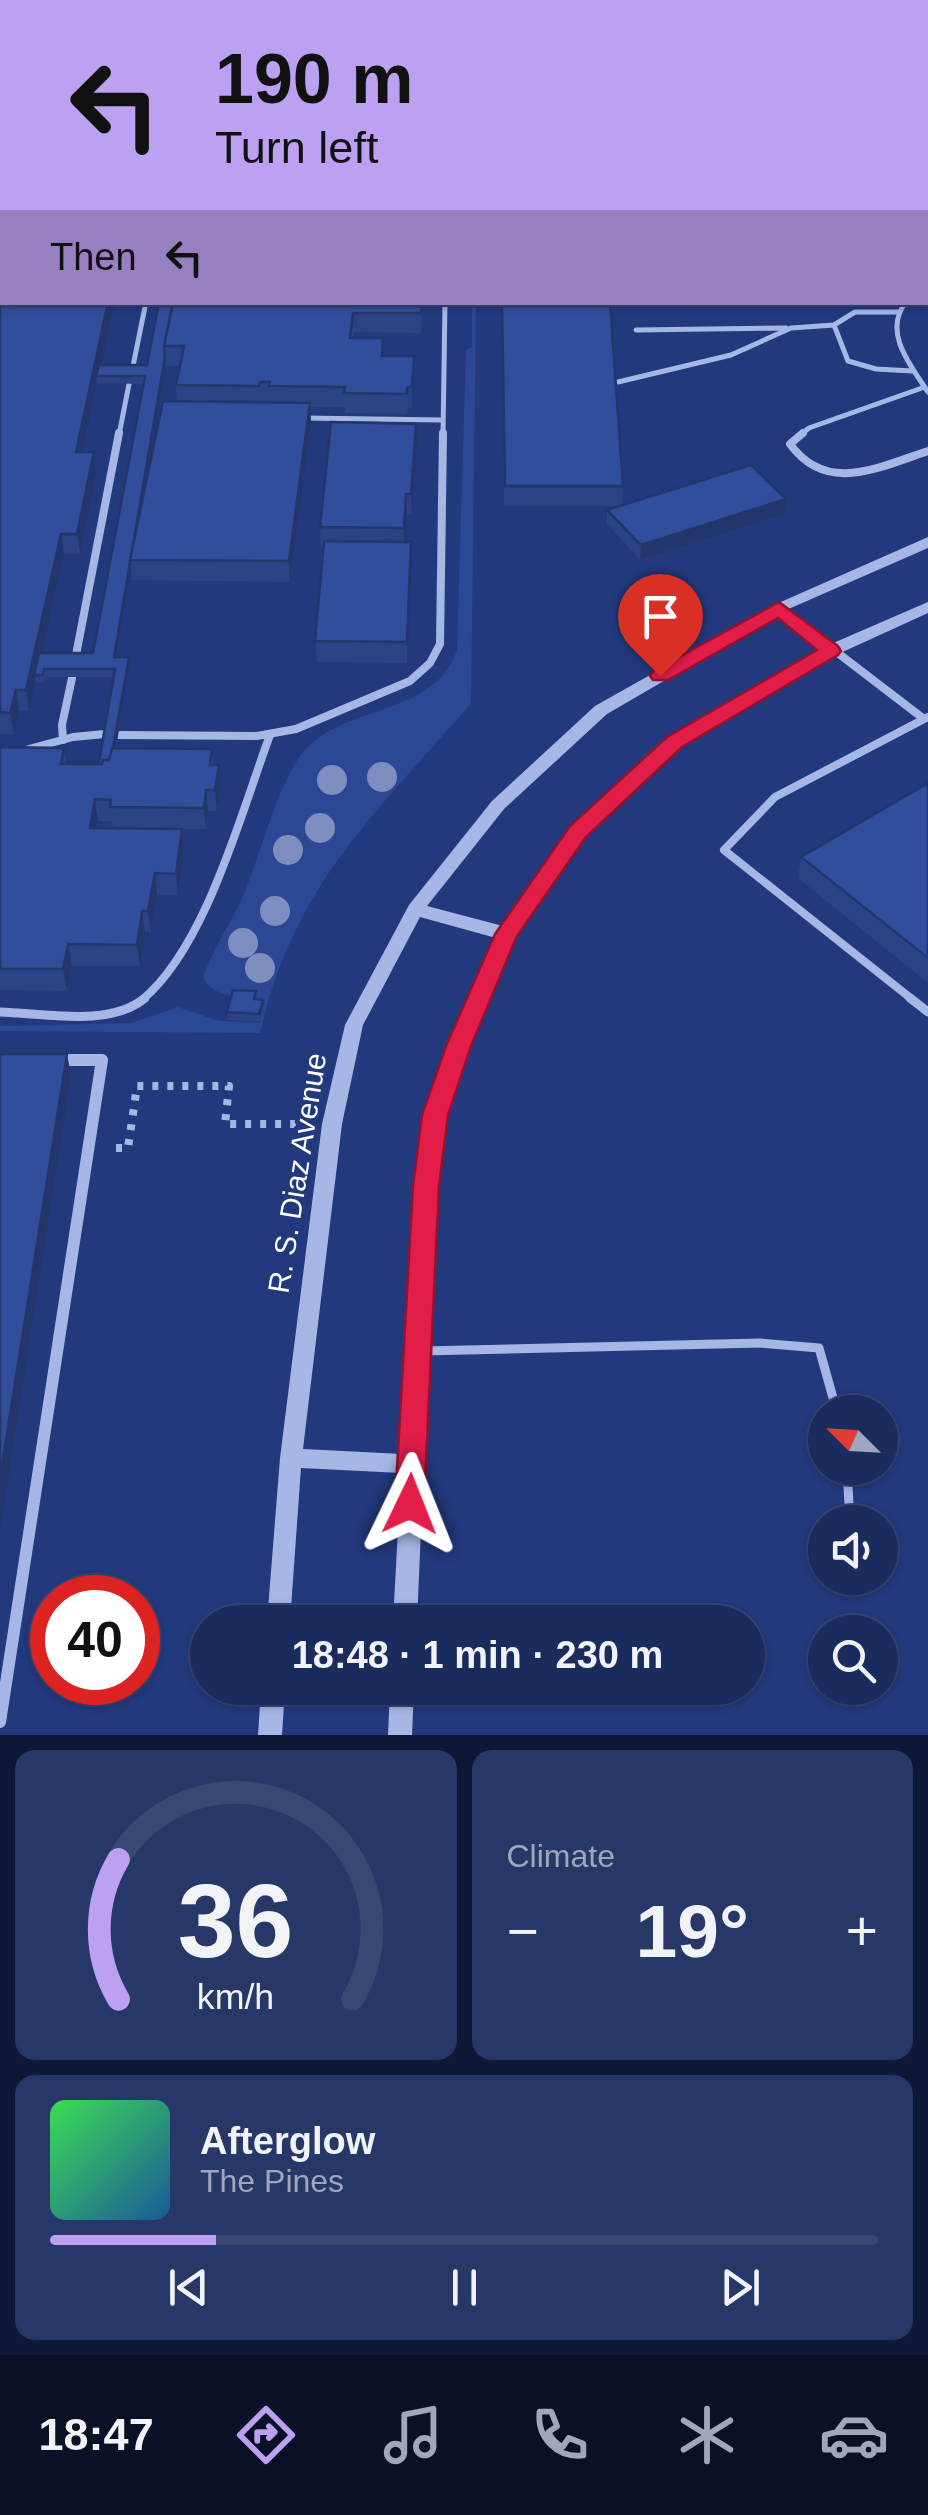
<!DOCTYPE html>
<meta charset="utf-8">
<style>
body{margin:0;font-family:Helvetica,sans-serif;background:#273767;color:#f1f3f6;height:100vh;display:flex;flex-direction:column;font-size:38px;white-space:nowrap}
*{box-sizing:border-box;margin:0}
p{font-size:32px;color:#9fa7bc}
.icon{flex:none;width:55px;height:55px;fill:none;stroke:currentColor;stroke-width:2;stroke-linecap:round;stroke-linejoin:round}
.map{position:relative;height:1735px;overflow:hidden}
.panel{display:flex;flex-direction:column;gap:15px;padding:15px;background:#0e1834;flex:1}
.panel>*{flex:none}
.banner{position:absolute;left:0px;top:0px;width:930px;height:305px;box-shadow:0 2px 8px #0004,0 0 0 2px #384773;background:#bca0f2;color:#111;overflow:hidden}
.needle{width:65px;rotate:294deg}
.buttons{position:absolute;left:808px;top:1395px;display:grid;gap:20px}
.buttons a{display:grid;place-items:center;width:90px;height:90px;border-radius:50%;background:#1a2b5e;box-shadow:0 2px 8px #0004,0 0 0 2px #384773;font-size:50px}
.speed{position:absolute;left:30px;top:1575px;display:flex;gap:20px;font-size:50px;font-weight:700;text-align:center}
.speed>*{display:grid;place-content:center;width:130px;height:130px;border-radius:50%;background:#1a2b5e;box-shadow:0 2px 8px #0004,0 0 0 2px #384773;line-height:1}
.speed .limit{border:15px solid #d22;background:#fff;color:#111}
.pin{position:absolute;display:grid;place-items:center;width:85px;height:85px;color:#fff;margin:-102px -42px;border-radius:50% 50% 50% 0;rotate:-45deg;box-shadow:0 0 10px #0007}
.pin .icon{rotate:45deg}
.me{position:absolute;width:110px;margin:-55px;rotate:2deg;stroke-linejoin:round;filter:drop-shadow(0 0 8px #0008)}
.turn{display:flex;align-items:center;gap:35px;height:210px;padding:0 50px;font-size:45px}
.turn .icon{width:130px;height:130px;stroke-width:2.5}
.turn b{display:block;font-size:70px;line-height:85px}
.then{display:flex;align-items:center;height:95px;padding:0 50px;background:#0003;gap:20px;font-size:38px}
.big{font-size:75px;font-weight:600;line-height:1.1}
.panel .widget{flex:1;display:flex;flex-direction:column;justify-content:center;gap:15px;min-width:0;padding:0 35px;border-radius:20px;background:#273767}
.panel .dial{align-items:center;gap:0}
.dial svg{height:260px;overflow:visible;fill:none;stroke:#384773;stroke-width:7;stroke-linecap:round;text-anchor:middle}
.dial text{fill:#f1f3f6;stroke:none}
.song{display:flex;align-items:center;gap:30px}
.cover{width:120px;height:120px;border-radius:15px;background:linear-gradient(135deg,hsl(130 70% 55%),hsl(210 70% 35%))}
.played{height:10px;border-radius:5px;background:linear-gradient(90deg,#bca0f2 20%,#384773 20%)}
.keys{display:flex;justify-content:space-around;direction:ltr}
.heat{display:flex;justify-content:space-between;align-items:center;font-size:55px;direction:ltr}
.panel .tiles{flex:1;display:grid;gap:15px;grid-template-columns:1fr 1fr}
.widget:last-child{grid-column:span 2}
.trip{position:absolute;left:190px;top:1605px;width:575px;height:100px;border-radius:50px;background:#1a2b5e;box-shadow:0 2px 8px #0004,0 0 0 2px #384773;font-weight:600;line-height:100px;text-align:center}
.tabs{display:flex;height:160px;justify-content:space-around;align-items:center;background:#0a1126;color:#9fa7bc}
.tabs .icon{width:70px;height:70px}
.tabs .current{color:#bca0f2}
.tabs b{font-size:45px;color:#f1f3f6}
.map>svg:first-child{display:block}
.green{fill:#2c4895}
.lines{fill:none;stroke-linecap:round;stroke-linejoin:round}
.path{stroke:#a6b7e6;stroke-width:8;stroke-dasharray:6 9;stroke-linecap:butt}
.service-far2{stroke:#a6b7e6;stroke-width:5}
.service-far1{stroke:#a6b7e6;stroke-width:8}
.service{stroke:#a6b7e6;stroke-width:9}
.minor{stroke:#a6b7e6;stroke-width:12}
.tertiary{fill:#a6b7e6;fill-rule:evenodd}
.tree{fill:#7e8fbf}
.wall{fill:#2b4285;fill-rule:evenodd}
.shaded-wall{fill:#23366c}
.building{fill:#324d9b;stroke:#23366c;stroke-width:2.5}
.route{fill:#e11d48;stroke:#92132f;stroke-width:2.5}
.labels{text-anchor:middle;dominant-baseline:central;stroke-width:10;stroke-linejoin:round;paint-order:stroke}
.street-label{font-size:30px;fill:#fff;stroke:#22397e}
</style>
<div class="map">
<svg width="928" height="1735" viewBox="0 0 928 1735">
<rect width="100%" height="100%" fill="#22397e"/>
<path class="green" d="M472,303H476L471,703C375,815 295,882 260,1033L0,1031V1026L131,1023L178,1007L219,1021L260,1023L265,999C244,997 213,999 203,977C212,951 229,926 241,901C259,862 279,774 308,747C351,704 435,715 457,650L466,350L472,347Z"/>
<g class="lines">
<path class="path" d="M116,1148H128L137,1086H229L225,1124H302"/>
<path class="service-far2" d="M906,302C882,332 911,366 928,392
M898,312H855L834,325L848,361L876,369L912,371
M636,330L786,328
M132,371L146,302
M618,382L731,355L791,328L834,325
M303,418L443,420
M119,435L129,384
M443,435L445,302
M800,435L809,428L922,388"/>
<path class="service-far1" d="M803,433L790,444C827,495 879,467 928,451
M779,608L924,719
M75,660L119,433
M118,735L257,736L296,729L410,681L430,663L440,644L443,433
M63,740L62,725L72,678
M29,749L73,737L105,734
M142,1000C206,947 241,813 270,735
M913,1000L724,850L775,797L928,717"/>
<path class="service" d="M910,998L928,1012
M0,1012C43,1013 109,1028 145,998
M422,1351L760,1343L819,1348L837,1412
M847,1468L850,1522
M853,1578L854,1592"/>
<path class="minor" d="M0,1722L102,1060H56"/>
<path class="tertiary" d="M928,537V548L784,611L607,714L504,809L427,906L503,926L572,828L669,738L824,647L928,602V613L836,655L681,746L584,836L515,936L467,1045L445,1115L436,1185L417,1622H393L401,1473L301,1468L290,1622H267L280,1458L322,1124L345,1025L409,905L492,801L595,706L774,605ZM420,917L496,938L449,1045L425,1115L416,1185L402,1454L303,1449L342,1124L363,1025Z
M261,1688H285L282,1735H258Z
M390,1688H414L412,1735H388Z"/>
</g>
<g class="tree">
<circle cx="382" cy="777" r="15"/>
<circle cx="332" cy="780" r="15"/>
<circle cx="320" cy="828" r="15"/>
<circle cx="288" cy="850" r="15"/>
<circle cx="275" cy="911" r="15"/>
<circle cx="243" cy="943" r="15"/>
<circle cx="260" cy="968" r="15"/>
</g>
<path class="wall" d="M0,0L2,2V42H0Z
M0,190L2,302H115L101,365H147L159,302H423L421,333L354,332L353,338L383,356H414L412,407L408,408L407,414L345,413V407H310L311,423L290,582L132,580L131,570L117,657L130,665L116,748L212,749L214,765L221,786L217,811H208L206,829H182L184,850L178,895H157L151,933L145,932L140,966H72L67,991L0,990V747L64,748L66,762H99L114,677H45L44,683L36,682L29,711H19L14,734H0ZM166,364V366H179L176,385L177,401L146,481ZM97,383L144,384L93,653H42L64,554H80L97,473L94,452H83ZM98,821H112L113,828H97Z
M502,302L623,486L622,505L784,514L640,560L607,524V510L619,506H504Z
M417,444L412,515H407L405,542H411L407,663L317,662L315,641L324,548H321L320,527Z
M928,783V983L798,878L801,857Z
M256,991L257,999L263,1007L260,1022L228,1020L227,1012Z"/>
<path class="shaded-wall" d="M108,302H115L99,376H96L97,383L78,473L76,452Z
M414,356V376L412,407V387Z
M165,357L166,364L133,560H131Z
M310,403L311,423L290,582L289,561Z
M416,424L417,444L412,515L411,494Z
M94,452L97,473L80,554L77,534Z
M406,494L407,515L404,548V528Z
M786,499L784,514L640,560L641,545Z
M61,534L64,554L37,675H34L36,682L29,711L26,690Z
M411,542L412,562L407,663V642Z
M130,563L131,570L115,665L114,657Z
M129,657L130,665L110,779L109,771Z
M16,690L19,711L14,734L10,713Z
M219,765L221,786L217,811L215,790Z
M206,790L208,811L206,829L204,808Z
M95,799L98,821L93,850L90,828Z
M182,829L184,850L178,895L176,874Z
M155,873L157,895L151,933L148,911Z
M142,911L145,932L140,966L137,945Z
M68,944L72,966L67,991L63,969Z
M67,1054L71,1075L0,1531V1478Z"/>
<path class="building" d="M0,0H91L90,2H2V24H0Z
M256,0H928V19V2H255Z
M0,190H2V302H108L76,452H94L77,534H61L26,690H16L10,713L0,712Z
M159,302H173L164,346L165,357L114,657H129L113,748H112L109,760H103L102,764H66V762H99L115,669H44L43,675H34L39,653H93L145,376H96L99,365H147Z
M173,302H422L421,313H353L350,338H383L382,356H414L412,387L407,388V394L344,393L345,387L269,386L270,382H260L259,386L176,385L184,346H164Z
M502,302H610L623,486H505Z
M163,401L310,403L289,561L130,560Z
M331,422L416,424L411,494H406L404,528L320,527Z
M751,465L786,499L641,545L607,510Z
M324,541L411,542L407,642L315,641Z
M0,747L64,748L61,764H102L103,760H109L112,748L212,749L210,765H219L215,790H206L204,808L110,807L111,800L95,799L90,828L182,829L176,874L155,873L148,911H142L137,945L68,944L63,969H0Z
M928,783V958L801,857Z
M233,990L256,991L254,999L263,1000L259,1014L227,1012Z
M0,1054H67L0,1478Z"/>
<path class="route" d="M779,602L838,646L841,651L838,655L682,747L586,837L517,936L471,1046L448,1115L439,1186L424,1504L420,1513L410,1516L399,1513L395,1504L413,1186L422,1115L446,1046L495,934L570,826L667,737L817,650L778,618L668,680H653L650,676L653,671Z"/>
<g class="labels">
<g class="street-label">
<text transform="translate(297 1173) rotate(-81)">R. S. Diaz Avenue</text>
</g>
</g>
</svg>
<div class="buttons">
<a><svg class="needle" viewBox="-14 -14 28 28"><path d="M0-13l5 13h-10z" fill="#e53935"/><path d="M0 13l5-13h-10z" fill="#9fa7bc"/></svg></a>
<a><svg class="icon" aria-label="sound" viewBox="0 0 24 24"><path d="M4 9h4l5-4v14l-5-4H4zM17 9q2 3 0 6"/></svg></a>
<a><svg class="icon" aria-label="search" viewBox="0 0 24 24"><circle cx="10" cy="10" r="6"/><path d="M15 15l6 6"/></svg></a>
</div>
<div class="speed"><div class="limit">40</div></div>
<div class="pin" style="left:660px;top:676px;background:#d93025"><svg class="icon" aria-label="arrive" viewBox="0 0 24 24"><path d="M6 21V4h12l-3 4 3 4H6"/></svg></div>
<svg class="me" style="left:410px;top:1504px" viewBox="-20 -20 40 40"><path d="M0-17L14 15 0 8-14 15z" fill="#e11d48" stroke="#fff" stroke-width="4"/></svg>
<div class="trip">18:48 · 1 min · 230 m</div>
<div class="banner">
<div class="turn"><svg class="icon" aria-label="left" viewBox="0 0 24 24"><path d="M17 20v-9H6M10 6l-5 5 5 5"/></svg><div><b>190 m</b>Turn left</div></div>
<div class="then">Then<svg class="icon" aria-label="left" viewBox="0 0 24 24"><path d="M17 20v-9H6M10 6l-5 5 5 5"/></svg></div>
</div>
</div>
<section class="panel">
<div class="tiles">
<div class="widget dial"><svg viewBox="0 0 100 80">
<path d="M14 69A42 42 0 1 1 86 69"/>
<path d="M14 69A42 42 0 0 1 14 26" stroke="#bca0f2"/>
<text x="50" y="56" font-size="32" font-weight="700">36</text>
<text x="50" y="72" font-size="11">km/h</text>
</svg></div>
<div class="widget"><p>Climate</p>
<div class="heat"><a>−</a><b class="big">19°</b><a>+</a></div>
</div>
<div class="widget">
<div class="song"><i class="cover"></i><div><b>Afterglow</b><p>The Pines</p></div></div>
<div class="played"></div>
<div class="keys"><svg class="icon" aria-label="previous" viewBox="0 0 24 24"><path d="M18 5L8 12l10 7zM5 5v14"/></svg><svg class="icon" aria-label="pause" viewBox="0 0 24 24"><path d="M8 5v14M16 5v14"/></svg><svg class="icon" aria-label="next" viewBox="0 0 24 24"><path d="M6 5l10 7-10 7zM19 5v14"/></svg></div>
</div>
</div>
</section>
<nav class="tabs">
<b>18:47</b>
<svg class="icon current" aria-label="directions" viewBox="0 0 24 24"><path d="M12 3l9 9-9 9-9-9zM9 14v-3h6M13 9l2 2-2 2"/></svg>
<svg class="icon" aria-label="music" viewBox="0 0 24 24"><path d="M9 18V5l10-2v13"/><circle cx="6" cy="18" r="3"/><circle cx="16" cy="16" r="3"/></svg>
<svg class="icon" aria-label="phone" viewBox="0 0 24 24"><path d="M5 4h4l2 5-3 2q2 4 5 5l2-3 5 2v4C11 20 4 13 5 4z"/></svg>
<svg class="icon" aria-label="climate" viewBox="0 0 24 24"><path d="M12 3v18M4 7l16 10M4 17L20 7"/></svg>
<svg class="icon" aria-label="car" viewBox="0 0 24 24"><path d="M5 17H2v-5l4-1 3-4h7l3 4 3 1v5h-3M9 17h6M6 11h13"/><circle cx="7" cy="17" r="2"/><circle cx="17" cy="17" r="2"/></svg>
</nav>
